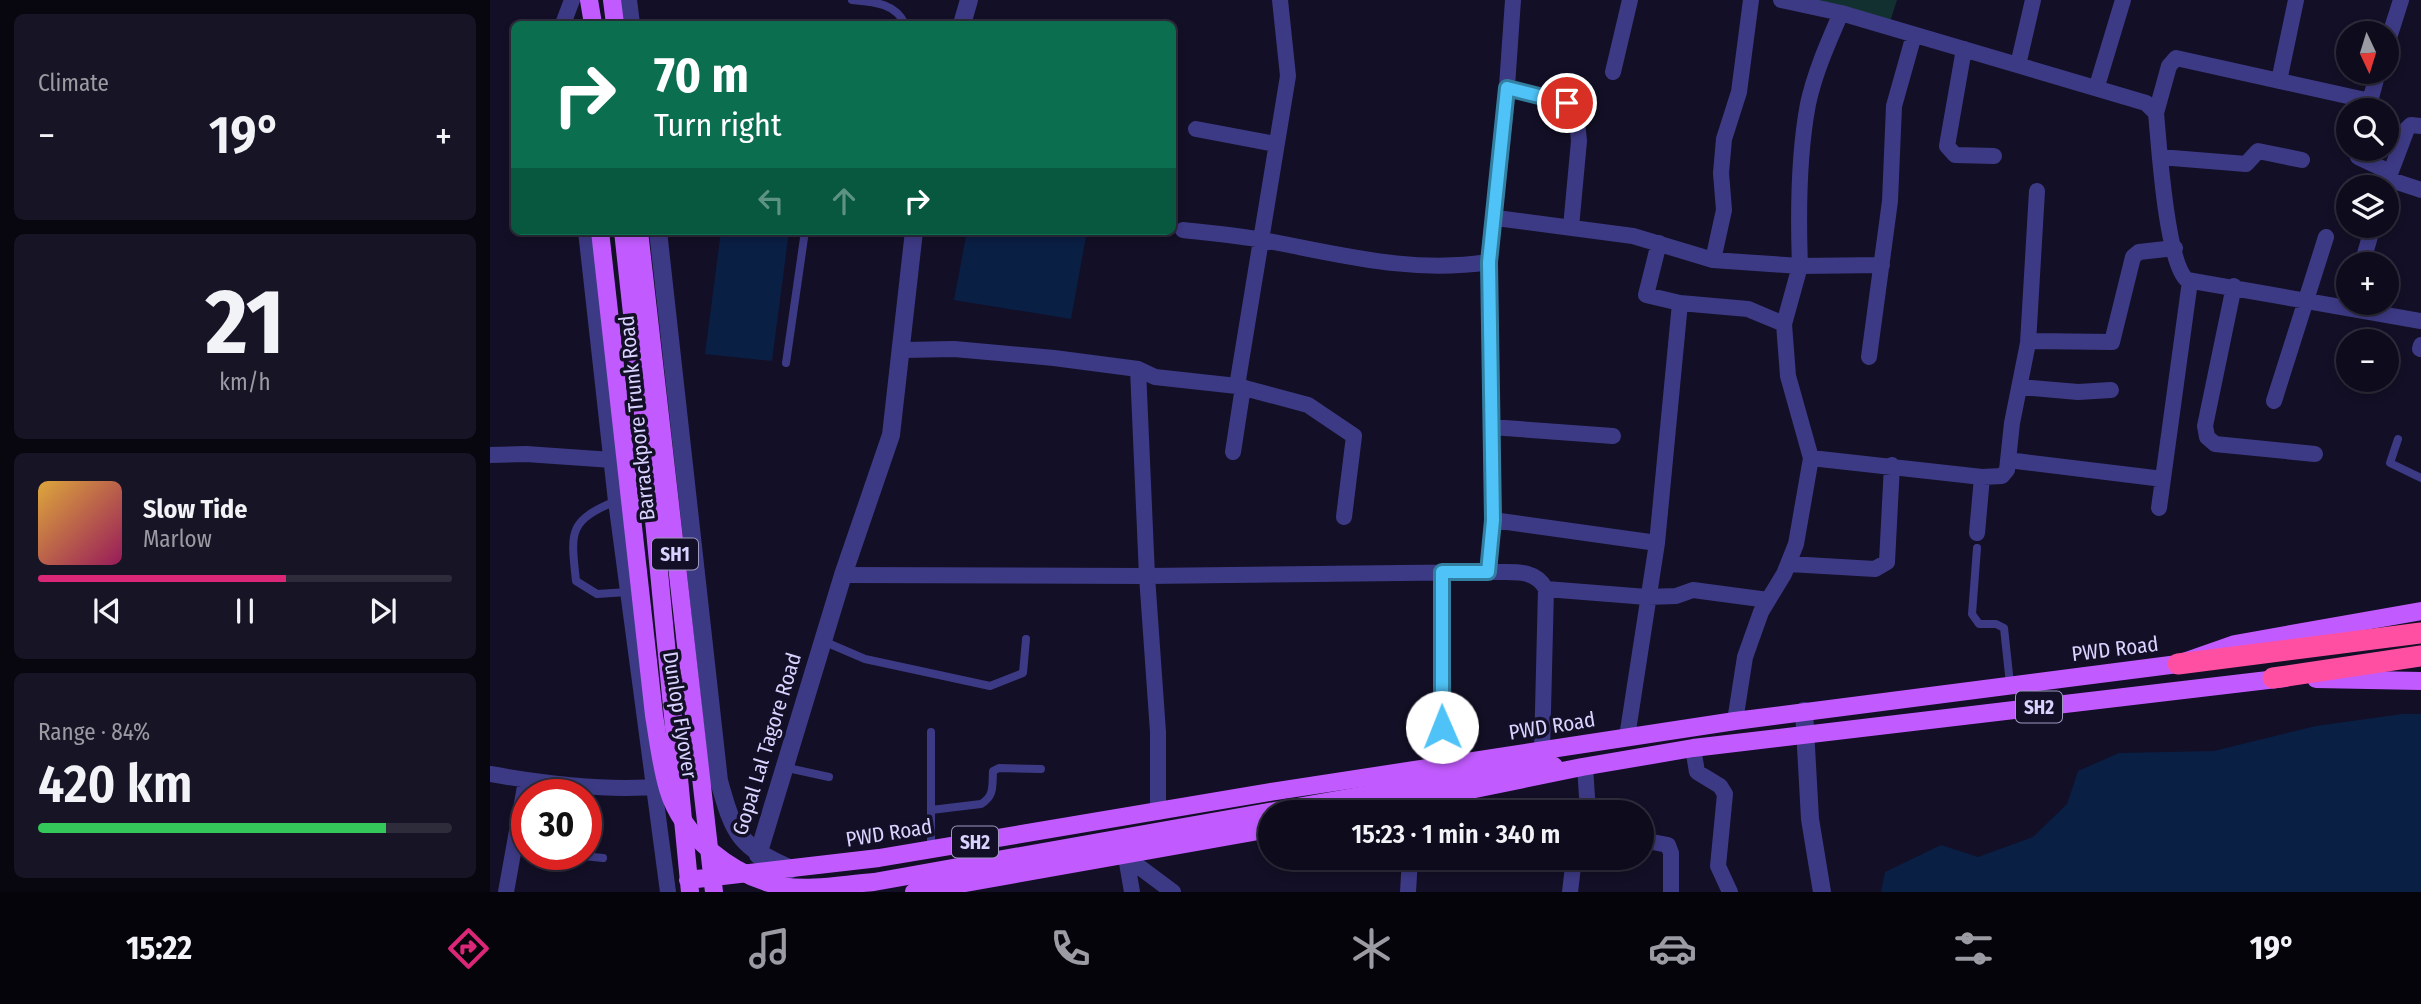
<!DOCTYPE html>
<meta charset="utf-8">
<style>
body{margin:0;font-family:"Fira Sans Condensed",sans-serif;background:#171425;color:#f1f3f6;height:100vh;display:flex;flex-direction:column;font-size:26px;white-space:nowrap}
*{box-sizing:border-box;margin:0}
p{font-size:23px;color:#9b9ba3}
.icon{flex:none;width:38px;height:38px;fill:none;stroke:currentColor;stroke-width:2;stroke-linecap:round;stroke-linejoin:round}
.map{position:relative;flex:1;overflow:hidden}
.panel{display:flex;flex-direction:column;gap:14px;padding:14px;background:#08060f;width:490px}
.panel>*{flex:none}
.guide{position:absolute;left:21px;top:21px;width:665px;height:214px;border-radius:10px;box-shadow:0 4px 10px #0003,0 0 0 2px #2e2b3b;background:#0b6e4f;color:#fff;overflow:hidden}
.needle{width:46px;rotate:176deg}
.tools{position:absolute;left:1846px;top:21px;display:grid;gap:14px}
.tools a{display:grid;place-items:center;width:63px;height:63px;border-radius:50%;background:#0e0b1c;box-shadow:0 4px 10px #0003,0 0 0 2px #2e2b3b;font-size:35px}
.speed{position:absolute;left:21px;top:779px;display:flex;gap:14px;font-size:35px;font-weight:700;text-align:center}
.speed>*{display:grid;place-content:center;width:91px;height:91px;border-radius:50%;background:#0e0b1c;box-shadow:0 4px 10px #0003,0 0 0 2px #2e2b3b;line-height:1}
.speed .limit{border:10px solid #d22;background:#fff;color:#111}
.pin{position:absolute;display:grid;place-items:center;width:60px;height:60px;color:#fff;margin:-30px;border:4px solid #fff;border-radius:50%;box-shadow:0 2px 7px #0007}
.me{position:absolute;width:77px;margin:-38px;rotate:359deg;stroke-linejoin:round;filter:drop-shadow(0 0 5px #0008)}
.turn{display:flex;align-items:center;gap:24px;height:147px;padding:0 28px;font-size:32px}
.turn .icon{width:91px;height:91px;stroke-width:2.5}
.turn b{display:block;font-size:49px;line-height:60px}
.lanes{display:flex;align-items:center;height:66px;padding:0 28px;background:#0003;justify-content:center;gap:35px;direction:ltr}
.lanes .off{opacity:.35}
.big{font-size:52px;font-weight:600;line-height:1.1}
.panel .tile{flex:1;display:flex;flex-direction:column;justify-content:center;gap:10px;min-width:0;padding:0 24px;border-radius:10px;background:#171425}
.panel .dial{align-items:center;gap:0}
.dial b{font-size:91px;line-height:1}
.song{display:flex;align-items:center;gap:21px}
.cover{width:84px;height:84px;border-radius:10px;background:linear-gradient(135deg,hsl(40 70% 55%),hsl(330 70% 35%))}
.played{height:7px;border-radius:4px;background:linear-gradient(90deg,#db2777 60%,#2e2b3b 60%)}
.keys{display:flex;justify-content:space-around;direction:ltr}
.heat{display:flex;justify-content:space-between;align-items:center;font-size:38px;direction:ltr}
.charge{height:10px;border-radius:5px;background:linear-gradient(90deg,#34c759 84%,#2e2b3b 0)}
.trip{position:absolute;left:768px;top:800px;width:396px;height:70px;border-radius:35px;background:#0e0b1c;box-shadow:0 4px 10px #0003,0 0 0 2px #2e2b3b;font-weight:600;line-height:70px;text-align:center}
.tab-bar{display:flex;height:112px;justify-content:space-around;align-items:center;background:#06040b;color:#9b9ba3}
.tab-bar .icon{width:49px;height:49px}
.tab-bar .active{color:#db2777}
.tab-bar b{font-size:32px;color:#f1f3f6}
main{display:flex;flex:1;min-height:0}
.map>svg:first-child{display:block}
.green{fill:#12302f}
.water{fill:#0a1f44}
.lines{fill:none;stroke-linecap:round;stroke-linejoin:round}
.service{stroke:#3d3a85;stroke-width:8}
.minor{stroke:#3d3a85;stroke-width:16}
.tertiary{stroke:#3d3a85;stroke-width:18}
.primary{stroke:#c25bff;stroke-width:18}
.motorway{stroke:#ff4fa3;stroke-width:21}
.primary-bridge{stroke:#c25bff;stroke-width:18}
.route-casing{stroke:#337fa1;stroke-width:18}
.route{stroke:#4fc3f7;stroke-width:12}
.labels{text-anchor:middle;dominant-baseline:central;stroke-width:7;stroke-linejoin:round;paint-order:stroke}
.shield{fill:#130f26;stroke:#9e99be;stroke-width:2}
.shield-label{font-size:19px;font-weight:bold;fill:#d9d4ff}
.street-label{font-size:21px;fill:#d9d4ff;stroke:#130f26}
</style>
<main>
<section class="panel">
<div class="tile"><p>Climate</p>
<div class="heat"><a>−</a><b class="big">19°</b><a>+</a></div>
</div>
<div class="tile dial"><b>21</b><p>km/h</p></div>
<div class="tile">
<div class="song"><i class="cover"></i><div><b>Slow Tide</b><p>Marlow</p></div></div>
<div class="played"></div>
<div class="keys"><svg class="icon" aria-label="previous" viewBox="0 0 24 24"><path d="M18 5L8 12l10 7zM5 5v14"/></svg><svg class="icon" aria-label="pause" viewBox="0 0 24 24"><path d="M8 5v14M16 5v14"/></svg><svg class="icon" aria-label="next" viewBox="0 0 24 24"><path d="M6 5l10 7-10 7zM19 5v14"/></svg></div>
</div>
<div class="tile"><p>Range · 84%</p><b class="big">420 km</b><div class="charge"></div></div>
</section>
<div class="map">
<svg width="1931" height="892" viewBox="0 0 1931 892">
<rect width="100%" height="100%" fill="#130f26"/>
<path class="green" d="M1320,0H1407L1400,22Z"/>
<path class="water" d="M231,231H299L282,361L215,354Z
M477,231H597L581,319L464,300Z
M1912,714H1931V892H1391L1395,872L1451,845L1488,857L1543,837L1577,804L1588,771L1629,753L1724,751L1826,726Z"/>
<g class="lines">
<path class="service" d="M362,0C384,2 405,3 415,24
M296,363L315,231
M1908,439L1900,463L1931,478
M126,501C77,521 81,533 86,581L107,594L138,592
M1487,548L1482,614L1489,624H1506L1514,628L1520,684
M333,641L375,659L500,686L533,673L536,639
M293,767L339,777
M441,810L491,804C505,796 502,785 503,771L509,768L551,769
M441,850V732
M74,854L113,858"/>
<path class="minor" d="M1023,0L1015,115L999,262L1003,520L998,572C1020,573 1044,567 1056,589L1052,751
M1291,0L1351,13L1656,103L1666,113C1669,144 1676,262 1697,280L1931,321
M73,24L82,0
M1897,44L1911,0
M1474,49L1457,146L1465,155L1504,156
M1528,65L1543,0
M1123,72L1140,0
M1789,81L1806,0
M1607,86L1633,0
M1017,88L1077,103L1087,121L1089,141L1081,227
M1880,101L1888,72
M1666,113L1679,66L1686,58L1880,101L1877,110
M706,129L785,144
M1865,149L1868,157L1900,172
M1670,157L1756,164L1768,151L1812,160
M1898,179L1931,190
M1895,187L1917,129L1921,125L1931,126
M1006,218L1143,236L1223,260L1310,266C1308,213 1308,157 1318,104C1325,72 1338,43 1351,13
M693,230C719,233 746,235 772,240C851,254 918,274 999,262
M96,231L126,501L178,892
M1169,243L1156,295L1190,303
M1223,260L1234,210L1231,173L1234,139L1249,92L1261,0
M1872,264L1883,226
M1744,286L1715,426L1717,437L1725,444L1825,454
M1538,341L1622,342L1643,257L1649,252L1685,248
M1930,349L1931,345
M413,350L464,349L564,358L648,369L665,377L747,386L798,76L790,0
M1379,357L1400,201L1404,106L1424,35
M747,386L818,405L864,436L854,517
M1530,387L1588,392L1621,390
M1784,401L1836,237
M1001,427L1123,436
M743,452L753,387
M0,455L36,454L122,460
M1321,458L1492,477
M1518,460L1673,479
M1669,508L1700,281
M1003,520L1167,543
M1487,533L1492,477L1512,476L1517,470L1522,423L1538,343L1547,191
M1299,564L1385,569L1397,562L1402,465
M952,572L954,766
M353,575L657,576L648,369
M1056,589L1157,597L1186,596L1203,590L1278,600
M1245,721L1255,657L1271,612L1294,574L1306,544L1321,458L1298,376L1294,324L1310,266L1392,265
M1137,737L1167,543L1190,303L1258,309L1294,324
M1203,748L1207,772L1230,786L1235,794L1228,866L1240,892
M1095,766L1098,812
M0,774C52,783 120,792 173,786
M668,812V732L657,576L998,572
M1152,840L1178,845L1181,853V892
M636,857L683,892
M636,857L642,892
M16,892L36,781
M918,892L920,858
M1080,892L1084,858"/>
<path class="tertiary" d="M138,0L141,24
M472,24L479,0
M168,231L229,781C244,835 249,846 301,869
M1314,711L1320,819L1332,892
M268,855L353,575L401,435L424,231"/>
<path class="primary" d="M99,0L103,24
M122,0L125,24
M133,231L160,479L200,892
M149,231L224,892
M1826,679L1931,681
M999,773L1041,765L1064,766
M872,812L1092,767L1203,748L1795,678
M198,880L389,858L780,792L1245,721L1688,664L1745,644L1931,611
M424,892L780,829"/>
<path class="motorway" d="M1688,664L1931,633
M1783,678L1931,656"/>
<path class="primary-bridge" d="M110,231L164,715C168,739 171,765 178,789C192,837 244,877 292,886C322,891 354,884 384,882L999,773"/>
</g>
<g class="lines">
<g class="route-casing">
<path id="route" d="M952,727V572H998L1003,520L999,262L1017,88L1077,103"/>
</g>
<use href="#route" class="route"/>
</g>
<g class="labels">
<g class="shield">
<rect x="162" y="538.5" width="46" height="31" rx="5"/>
<rect x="1526" y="691.5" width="46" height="31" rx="5"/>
<rect x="462" y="826.5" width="46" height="31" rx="5"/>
</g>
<g class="shield-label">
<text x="185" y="554">SH1</text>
<text x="1549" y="707">SH2</text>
<text x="485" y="842">SH2</text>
</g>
<g class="street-label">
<text transform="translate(147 418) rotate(-96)">Barrackpore Trunk Road</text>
<text transform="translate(1625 649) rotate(-7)">PWD Road</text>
<text transform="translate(190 715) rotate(81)">Dunlop Flyover</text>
<text transform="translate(1062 726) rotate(-9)">PWD Road</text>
<text transform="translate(277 744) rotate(-73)">Gopal Lal Tagore Road</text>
<text transform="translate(399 833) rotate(-9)">PWD Road</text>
</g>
</g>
</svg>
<div class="tools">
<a><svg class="needle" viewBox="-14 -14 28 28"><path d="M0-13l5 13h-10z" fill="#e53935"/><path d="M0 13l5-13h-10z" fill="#9b9ba3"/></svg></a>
<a><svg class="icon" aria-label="search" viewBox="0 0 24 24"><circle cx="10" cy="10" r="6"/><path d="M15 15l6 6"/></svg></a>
<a><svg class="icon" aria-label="layers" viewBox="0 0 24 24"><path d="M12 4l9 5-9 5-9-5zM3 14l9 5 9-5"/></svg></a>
<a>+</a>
<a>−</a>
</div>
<div class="speed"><div class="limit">30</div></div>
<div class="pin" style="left:1077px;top:103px;background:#d93025"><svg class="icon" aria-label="arrive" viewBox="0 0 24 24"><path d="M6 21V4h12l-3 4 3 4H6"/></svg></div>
<svg class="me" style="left:952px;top:727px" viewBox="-20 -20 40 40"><circle r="19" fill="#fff"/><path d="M0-13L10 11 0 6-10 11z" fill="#4fc3f7"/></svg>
<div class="trip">15:23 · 1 min · 340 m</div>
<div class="guide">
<div class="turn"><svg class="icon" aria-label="right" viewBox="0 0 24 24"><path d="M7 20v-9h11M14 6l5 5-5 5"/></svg><div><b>70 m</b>Turn right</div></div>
<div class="lanes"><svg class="icon off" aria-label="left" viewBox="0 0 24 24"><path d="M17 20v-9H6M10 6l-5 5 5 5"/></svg><svg class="icon off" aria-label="ahead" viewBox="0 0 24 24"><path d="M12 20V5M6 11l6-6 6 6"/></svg><svg class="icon" aria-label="right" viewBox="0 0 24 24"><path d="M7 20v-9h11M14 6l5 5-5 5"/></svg></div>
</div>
</div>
</main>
<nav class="tab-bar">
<b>15:22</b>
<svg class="icon active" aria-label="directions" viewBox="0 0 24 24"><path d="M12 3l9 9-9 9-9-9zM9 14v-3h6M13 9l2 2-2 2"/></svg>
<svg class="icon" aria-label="music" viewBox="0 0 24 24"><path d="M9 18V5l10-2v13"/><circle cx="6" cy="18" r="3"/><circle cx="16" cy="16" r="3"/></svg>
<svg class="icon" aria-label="phone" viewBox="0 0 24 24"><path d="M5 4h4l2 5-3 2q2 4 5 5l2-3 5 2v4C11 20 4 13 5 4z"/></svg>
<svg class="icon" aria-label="climate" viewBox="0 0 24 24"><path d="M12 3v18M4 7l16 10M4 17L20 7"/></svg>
<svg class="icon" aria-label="car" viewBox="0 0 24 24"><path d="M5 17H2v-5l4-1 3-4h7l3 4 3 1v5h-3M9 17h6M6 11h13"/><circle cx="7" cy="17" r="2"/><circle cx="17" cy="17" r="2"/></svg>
<svg class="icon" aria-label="filters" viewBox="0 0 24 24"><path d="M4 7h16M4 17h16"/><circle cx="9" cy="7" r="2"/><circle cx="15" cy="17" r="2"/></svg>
<b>19°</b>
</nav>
